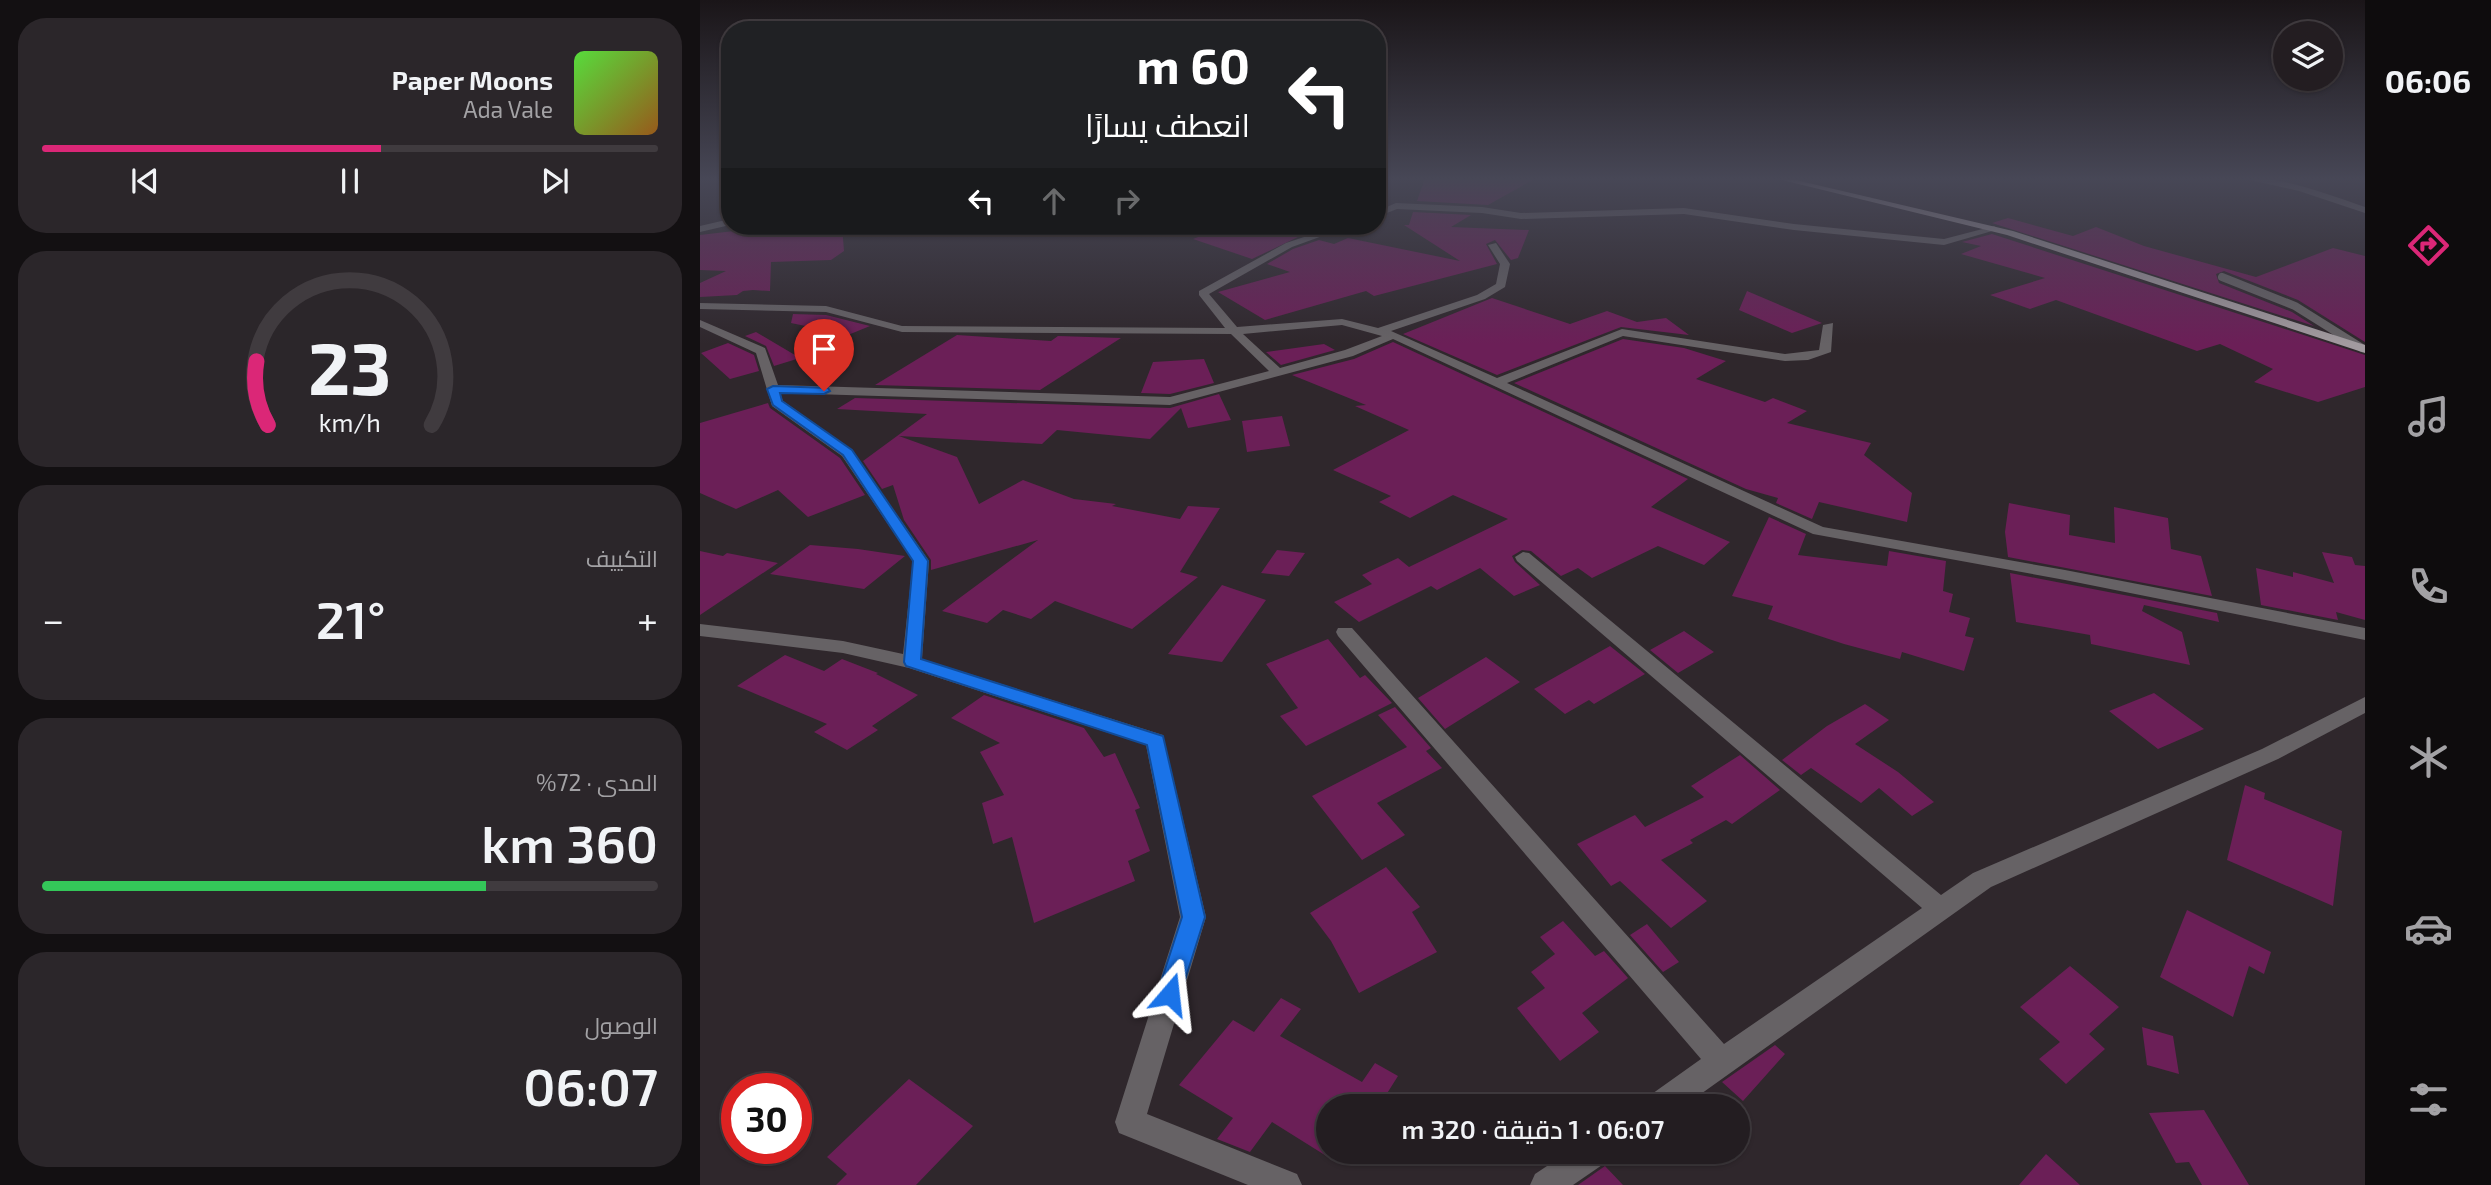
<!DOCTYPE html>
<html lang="ar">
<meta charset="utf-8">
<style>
body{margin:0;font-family:"Exo 2",Cairo,sans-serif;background:#2b262a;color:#f1f3f6;direction:rtl;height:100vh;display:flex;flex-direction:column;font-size:26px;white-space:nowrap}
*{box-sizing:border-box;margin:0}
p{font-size:23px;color:#a3a2a5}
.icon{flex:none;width:38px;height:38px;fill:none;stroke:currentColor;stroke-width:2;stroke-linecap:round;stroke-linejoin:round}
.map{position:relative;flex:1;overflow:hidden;direction:ltr}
.sheet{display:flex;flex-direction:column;gap:18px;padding:18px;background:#131012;width:700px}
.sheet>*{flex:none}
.hud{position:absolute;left:21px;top:21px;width:665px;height:214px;border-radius:28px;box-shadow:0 2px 5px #0004,0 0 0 2px #403b3f;direction:rtl;background:#202124;color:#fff;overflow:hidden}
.controls{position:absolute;left:1573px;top:21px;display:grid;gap:14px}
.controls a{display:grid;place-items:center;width:70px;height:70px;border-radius:50%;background:#231d21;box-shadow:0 2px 5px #0004,0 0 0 2px #403b3f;font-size:35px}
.speed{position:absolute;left:21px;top:1073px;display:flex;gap:14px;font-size:35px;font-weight:700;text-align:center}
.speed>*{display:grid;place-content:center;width:91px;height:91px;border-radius:50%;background:#231d21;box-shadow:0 2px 5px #0004,0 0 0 2px #403b3f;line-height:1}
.speed .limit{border:10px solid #d22;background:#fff;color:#111}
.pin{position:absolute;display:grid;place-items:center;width:60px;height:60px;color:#fff;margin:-72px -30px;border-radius:50% 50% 50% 0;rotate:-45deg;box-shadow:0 0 7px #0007}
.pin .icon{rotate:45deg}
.me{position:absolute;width:77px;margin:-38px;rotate:17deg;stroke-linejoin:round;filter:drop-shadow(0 0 5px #0008)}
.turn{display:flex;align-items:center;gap:24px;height:147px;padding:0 21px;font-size:32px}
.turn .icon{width:91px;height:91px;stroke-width:2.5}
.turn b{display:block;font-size:49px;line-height:60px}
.lanes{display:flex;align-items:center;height:66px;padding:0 21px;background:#0003;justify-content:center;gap:35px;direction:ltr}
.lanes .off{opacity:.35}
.big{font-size:52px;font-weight:600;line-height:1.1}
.sheet .widget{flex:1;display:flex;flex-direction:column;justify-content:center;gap:10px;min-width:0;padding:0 24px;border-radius:28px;background:#2b262a}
.sheet .dial{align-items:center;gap:0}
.dial svg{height:182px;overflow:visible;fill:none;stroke:#403b3f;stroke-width:7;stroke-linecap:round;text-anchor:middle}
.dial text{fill:#f1f3f6;stroke:none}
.song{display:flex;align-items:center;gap:21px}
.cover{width:84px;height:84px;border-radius:10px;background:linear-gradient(135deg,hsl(110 70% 55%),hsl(30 70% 35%))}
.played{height:7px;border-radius:4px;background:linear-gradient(90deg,#db2777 55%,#403b3f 55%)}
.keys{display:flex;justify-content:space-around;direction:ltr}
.heat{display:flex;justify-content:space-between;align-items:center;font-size:38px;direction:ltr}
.charge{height:10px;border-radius:5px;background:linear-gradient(90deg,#34c759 72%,#403b3f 0)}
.trip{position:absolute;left:616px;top:1094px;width:434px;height:70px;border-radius:35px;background:#231d21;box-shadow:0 2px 5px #0004,0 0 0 2px #403b3f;font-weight:600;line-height:70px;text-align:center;direction:rtl}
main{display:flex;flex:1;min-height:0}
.dock{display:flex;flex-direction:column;width:126px;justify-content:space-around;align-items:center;background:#0e0c0d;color:#a3a2a5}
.dock .icon{width:49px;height:49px}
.dock .current{color:#db2777}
.dock b{font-size:32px;color:#f1f3f6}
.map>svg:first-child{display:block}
.building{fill:#6b1f57}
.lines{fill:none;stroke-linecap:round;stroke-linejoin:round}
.lane{stroke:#666265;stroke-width:8}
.street{fill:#666265;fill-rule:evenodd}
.primary{fill:#a29a9f;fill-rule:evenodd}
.route{fill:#1a73e8;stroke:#114b97;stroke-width:2}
</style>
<main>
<nav class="dock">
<b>06:06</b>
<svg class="icon current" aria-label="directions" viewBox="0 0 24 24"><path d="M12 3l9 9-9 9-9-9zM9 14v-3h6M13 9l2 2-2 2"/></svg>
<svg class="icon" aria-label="music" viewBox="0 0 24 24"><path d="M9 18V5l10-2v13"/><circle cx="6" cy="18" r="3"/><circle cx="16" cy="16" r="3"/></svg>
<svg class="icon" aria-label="phone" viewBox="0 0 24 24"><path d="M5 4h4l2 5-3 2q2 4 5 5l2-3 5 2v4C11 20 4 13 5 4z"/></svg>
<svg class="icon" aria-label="climate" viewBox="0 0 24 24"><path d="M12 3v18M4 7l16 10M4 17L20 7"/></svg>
<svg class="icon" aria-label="car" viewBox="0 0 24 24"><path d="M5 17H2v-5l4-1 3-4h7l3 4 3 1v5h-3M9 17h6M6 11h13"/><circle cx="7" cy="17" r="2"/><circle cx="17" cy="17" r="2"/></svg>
<svg class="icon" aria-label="filters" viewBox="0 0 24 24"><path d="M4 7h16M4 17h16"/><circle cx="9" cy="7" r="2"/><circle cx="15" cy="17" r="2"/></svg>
</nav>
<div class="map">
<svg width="1665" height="1185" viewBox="0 0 1665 1185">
<rect width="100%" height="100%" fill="#2f272c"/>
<path class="building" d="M725,178H836L788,205L717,201Z
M713,212L771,215L751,227L829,230L818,258L811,260L795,240L786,244L797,264L674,296L666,291L565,320L518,292L590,272L567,264L593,249L619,240L634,244L648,238L760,261L704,225H709Z
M1308,218L1373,236L1396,227L1444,246L1556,277L1633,248L1665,256V342L1598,300L1524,271L1516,274L1519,283L1592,312L1614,326L1292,223Z
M36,226H142L144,251L131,260L71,262L70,291L53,290L43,291L37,295L0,297V283L26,271L0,270V235L34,231Z
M526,226H547L600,236L552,259L493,239Z
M1292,234L1665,355V387L1618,402L1554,382L1573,369L1520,344L1497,351L1356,300L1330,309L1290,295L1345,278L1261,254L1281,246L1262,242Z
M1047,291L1122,323L1092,333L1039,310Z
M792,298L870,324L907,311L937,322L966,318L989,335L921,327L797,375L703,334Z
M93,314L126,315L170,326L148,335L91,323Z
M56,332L100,358L74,366L66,346L45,336Z
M257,335L351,341L358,336L421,338L340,390L175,385Z
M923,339L984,348L1026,361L996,379L1065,402L1073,398L1107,411L1087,423L1171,443L1164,455L1212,493L1207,522L1119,502L1112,519L1076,503L1078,498L1046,489L814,383Z
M693,342L988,479L951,507L1030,542L1004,565L958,546L892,578L878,568L861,576L831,551L822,550L812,556L815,562L840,585L814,596L780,568L737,590L731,586L659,622L634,602L672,584L662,575L698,558L709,567L808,519L753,495L710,518L679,502L691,496L633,470L709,430L655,406L666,405L592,375L654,359Z
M28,343L54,355L59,371L30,379L1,353Z
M624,344L635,350L581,365L566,352Z
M504,359L514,383L470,394L441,393L453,362Z
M519,394L531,420L488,428L481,408L450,439L357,430L342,444L199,436L257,457L279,504L323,480L374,499L416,504L412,506L480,519L488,506L520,508L480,572L498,577L432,629L355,601L331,619L303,610L287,623L242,611L338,540L231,570V560L204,520L193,485L182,489L163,461L227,414L137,409L155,398L470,408Z
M68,403L70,408L140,458L165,495L108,517L78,490L36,509L0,493V423Z
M582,416L590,446L547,452L542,421Z
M1309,503L1370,515L1369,535L1415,543L1414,507L1468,518L1471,549L1501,556L1512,596L1308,557L1305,532Z
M1069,517L1106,534L1098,555L1187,566L1189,551L1246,561L1243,591L1253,594L1249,612L1270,618L1265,636L1274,638L1264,671L1202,652L1200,659L1144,644L1068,619L1073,606L1032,596Z
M110,545L158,549L205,556L164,589L70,574Z
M577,550L605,553L589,576L561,573Z
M0,551L23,556L27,553L78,563L0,615Z
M1622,552L1652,557L1655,565L1665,566V620L1636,612L1638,620L1561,605L1556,568L1593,577V572L1634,583Z
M1310,573L1517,613L1519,622L1444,605L1442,611L1482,632L1490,665L1391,644L1390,635L1316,622Z
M522,585L566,600L522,662L468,654Z
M984,631L1014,652L978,673L950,650Z
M628,639L660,678L665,675L692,703L606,746L580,716L598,708L566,664Z
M910,646L945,674L894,704L889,700L865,714L834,689Z
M85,655L124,671L142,659L178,673L176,674L218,695L172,726L178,730L147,750L114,732L127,724L37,686Z
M786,657L820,682L745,729L718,698Z
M1454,693L1504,729L1458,749L1409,711Z
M284,695L384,728L404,757L415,753L440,808L435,810L450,851L428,861L435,881L334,923L312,837L293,844L282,803L304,795L280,752L300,743L251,718Z
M1165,704L1189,720L1155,744L1198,772L1234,802L1212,816L1179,788L1161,803L1111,768L1101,775L1082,760L1127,726Z
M695,707L731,748L726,751L742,768L677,803L705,835L662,860L612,796L707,747L678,715Z
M1040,755L1080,790L1032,824L1026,820L990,840L993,843L961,860L1007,901L971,928L920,881L911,886L877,844L935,815L945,827L1004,797L991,786Z
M1545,785L1565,793L1564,799L1642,831L1633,906L1527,860Z
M686,867L720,907L712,912L737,952L659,993L631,941L610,913Z
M1487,910L1571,952L1564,974L1549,966L1533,1017L1460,977Z
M863,921L895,956L904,951L928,978L882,1013L899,1032L860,1061L817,1008L845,988L831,972L855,954L840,937Z
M947,924L979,962L963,972L930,935Z
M1370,966L1419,1007L1389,1034L1405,1049L1366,1084L1339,1059L1360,1042L1320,1007Z
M581,998L601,1009L580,1036L662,1082L675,1063L698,1076L686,1095L705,1106H628V1157L572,1122L550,1152L517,1139L533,1118L479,1085L533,1020L554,1032Z
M1442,1027L1473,1036L1479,1074L1447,1065Z
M1075,1045L1085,1054L1043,1101L1022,1082Z
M209,1079L273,1126L216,1185H136L147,1174L127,1157Z
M1504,1110L1549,1185H1502L1489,1162L1476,1163L1449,1113Z
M1346,1154L1380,1185H1319Z
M905,1166L923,1185H878Z"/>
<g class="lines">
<path class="lane" d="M1522,277L1595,306L1662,348"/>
<path class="street" d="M1541,178C1583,176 1626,194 1665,207V213L1599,191Z
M696,203L782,207L821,213L984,208L1094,224L1244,239L1294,226L1299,229L1244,245L1094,230L984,214L821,219L782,213L697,209L677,217V211Z
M30,219V225L0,232V226Z
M637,226H650L592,247L509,294L537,327L642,319L678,328L777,295L796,284L800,264L788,245L796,243L810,264L805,287L785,299L691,331L797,378L922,329L1085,354L1119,350L1123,325L1133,323L1131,352L1108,360L1085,361L923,336L807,383L1123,527L1365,570L1665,628V640L1365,580L1113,534L693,339L653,356L470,405L80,393L83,401L152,450L229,561L222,659L463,735L506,917L447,1114L597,1174L602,1185H548L419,1133L415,1122L480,917L446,745L209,668L143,653L0,636V624L143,641L203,654L213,561L142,456L72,406L56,353L0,327V320L65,348L78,385L470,397L569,371L531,334L202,332L126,312L0,309V303L126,306L202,326L525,328L499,295V291L586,243ZM642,325L682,336L645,350L580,368L543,334Z
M823,552L829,553L1241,895L1273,873L1562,749L1665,697V713L1578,759L1291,887L984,1106H944L949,1096L1001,1059L638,636L636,632L638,628H652L1024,1044L1222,908L817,561L815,557Z
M868,1152H909L905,1163L873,1185H830L835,1174Z"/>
<path class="primary" d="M1074,178H1087L1313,231L1665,345V353L1307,235Z"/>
</g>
<linearGradient id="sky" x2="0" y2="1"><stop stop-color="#1a1518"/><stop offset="0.52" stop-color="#474756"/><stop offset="1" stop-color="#474756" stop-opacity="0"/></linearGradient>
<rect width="1665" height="344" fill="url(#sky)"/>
<path class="route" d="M73,386L128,388L130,391L124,394L80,393L82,401L152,450L228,561L221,659L463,736L505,917L478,1002L470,1005L461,1002L457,994L482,917L447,745L206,666L204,662L213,561L143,455L73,405L67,389Z"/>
</svg>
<div class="controls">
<a><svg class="icon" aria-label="layers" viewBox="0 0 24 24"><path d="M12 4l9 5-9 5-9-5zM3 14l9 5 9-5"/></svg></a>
</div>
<div class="speed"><div class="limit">30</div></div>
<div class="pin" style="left:124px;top:391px;background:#d93025"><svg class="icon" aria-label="arrive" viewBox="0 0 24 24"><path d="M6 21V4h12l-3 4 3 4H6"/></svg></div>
<svg class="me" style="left:470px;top:994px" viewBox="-20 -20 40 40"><path d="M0-17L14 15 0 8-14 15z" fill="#1a73e8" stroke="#fff" stroke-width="4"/></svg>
<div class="trip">06:07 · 1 دقيقة · 320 m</div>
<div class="hud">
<div class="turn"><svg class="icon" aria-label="left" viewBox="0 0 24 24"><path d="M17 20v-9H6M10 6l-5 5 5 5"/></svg><div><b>60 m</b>انعطف يسارًا</div></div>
<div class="lanes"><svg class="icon" aria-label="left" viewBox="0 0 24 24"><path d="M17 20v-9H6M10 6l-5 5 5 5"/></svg><svg class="icon off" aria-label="ahead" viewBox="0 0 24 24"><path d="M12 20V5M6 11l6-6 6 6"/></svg><svg class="icon off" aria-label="right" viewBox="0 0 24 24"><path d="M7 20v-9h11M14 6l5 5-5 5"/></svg></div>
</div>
</div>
<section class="sheet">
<div class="widget">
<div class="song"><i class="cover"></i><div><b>Paper Moons</b><p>Ada Vale</p></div></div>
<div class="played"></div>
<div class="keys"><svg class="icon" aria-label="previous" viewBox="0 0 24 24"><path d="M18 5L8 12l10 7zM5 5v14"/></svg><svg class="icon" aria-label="pause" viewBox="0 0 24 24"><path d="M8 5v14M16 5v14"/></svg><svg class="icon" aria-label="next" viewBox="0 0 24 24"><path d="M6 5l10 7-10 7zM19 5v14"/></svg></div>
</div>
<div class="widget dial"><svg viewBox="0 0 100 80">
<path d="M14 69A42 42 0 1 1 86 69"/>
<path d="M14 69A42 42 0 0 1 9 41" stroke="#db2777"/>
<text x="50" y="56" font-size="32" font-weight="700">23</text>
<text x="50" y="72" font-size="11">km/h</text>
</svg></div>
<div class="widget"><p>التكييف</p>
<div class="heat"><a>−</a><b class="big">21°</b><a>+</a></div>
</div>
<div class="widget"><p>المدى · 72%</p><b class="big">360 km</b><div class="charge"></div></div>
<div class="widget"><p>الوصول</p><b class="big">06:07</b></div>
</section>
</main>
